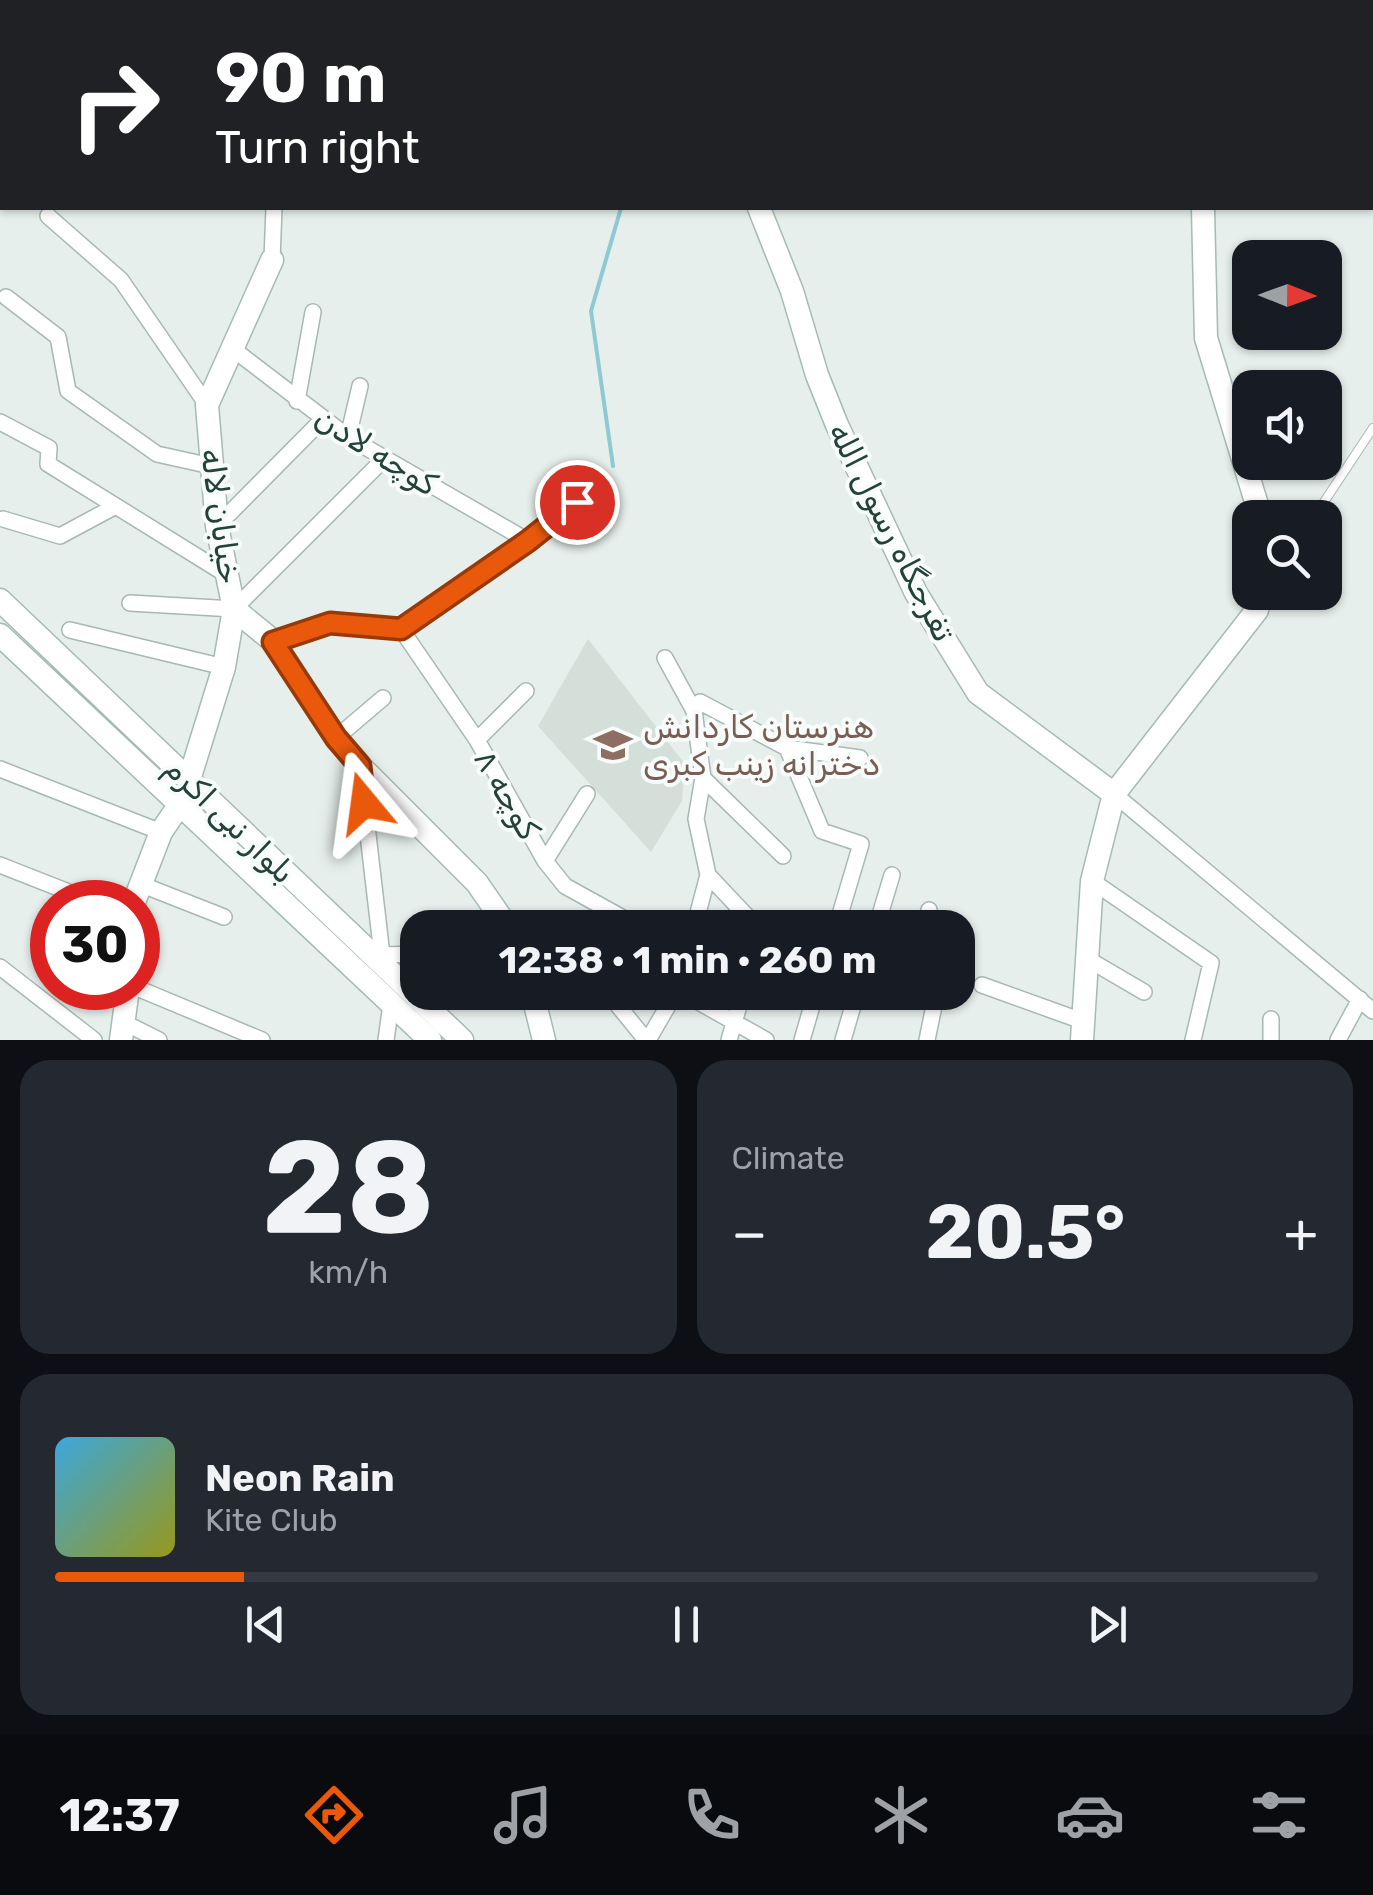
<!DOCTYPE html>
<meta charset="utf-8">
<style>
body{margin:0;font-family:Rubik,Cairo,sans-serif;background:#242831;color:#f1f3f6;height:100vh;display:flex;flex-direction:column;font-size:38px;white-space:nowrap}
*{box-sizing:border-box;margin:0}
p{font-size:32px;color:#9ea1a6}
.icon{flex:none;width:55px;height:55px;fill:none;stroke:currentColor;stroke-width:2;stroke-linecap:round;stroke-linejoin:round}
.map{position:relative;height:1040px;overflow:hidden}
.sheet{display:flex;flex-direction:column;gap:20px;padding:20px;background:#0d0f14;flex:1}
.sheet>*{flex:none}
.top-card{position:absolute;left:0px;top:0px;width:1375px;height:210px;box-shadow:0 2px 8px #0004;background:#202124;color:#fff;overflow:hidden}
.needle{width:65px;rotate:91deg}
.fabs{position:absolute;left:1232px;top:240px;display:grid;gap:20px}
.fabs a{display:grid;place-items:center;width:110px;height:110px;border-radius:20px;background:#171b24;box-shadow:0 2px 8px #0004;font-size:50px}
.speed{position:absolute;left:30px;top:880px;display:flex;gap:20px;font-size:50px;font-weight:700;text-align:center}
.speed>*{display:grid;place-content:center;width:130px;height:130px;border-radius:50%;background:#171b24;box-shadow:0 2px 8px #0004;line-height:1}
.speed .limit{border:15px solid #d22;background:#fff;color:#111}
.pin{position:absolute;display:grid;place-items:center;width:85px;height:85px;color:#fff;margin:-42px;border:5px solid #fff;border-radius:50%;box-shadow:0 2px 10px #0007}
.me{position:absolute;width:110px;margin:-55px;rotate:344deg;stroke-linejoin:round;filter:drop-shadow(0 0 8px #0008)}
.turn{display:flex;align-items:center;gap:35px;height:210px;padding:0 50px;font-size:45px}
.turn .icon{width:130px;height:130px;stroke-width:2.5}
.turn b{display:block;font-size:70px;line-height:85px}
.big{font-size:75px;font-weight:700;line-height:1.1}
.sheet .tile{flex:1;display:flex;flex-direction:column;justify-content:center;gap:15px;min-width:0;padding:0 35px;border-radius:30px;background:#242831}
.sheet .dial{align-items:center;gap:0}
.dial b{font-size:130px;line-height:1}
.song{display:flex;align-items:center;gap:30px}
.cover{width:120px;height:120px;border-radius:15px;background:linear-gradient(135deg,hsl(200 70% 55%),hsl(60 70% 35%))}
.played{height:10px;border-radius:5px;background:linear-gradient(90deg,#ea580c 15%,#363941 15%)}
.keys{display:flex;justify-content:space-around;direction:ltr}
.heat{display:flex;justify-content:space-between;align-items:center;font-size:55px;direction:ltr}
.sheet .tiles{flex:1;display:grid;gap:20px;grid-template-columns:1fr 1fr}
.tile:last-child{grid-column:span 2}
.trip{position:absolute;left:400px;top:910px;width:575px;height:100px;border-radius:30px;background:#171b24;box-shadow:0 2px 8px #0004;font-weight:700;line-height:100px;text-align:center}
.tabs{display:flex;height:160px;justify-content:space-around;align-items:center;background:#090b0e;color:#9ea1a6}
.tabs .icon{width:70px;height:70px}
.tabs .current{color:#ea580c}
.tabs b{font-size:45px;color:#f1f3f6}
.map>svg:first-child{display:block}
.built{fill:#d4dfda}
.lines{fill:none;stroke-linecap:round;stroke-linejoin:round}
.stream{stroke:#8ec9d4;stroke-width:4}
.lane-casing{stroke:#a8b8b2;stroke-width:10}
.street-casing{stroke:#a8b8b2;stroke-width:18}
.secondary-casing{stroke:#a4bbb3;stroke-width:25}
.lane{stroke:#fff;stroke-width:8}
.street{stroke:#fff;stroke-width:15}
.secondary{stroke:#fff;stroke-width:22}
.route-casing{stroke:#983908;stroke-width:25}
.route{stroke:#ea580c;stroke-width:18}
.labels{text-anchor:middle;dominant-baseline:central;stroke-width:8;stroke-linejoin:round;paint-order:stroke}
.street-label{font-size:32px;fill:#24423a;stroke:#f7fbf9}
.education-label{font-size:32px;fill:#785e54;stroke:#f7fbf9;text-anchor:start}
</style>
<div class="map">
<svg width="1373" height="1040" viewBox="0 0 1373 1040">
<rect width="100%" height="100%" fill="#e6efeb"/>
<path class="built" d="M588,639L685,764L682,801L651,852L538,726Z"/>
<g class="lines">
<path class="stream" d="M679,0L680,2
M613,466L591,311L621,208"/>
<g class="lane-casing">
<path id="lane" d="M1305,518L1320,508L1373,428"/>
</g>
<g class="street-casing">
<path id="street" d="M153,0L155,2
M552,0L555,2
M48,216L121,280L207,405
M272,260L274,208
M6,297L58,337L68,391L157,454L211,466
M233,349L348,437L528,541
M297,401L313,312
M0,422L49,448L48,464L227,575
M348,437L360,386
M3,519L60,536L114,507
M217,526L322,420
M130,603L234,609L384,459
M401,629L477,740L545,861L565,886L641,928
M70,630L224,667
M273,641L330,623L401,629L528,541L577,502
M665,658L694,711
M336,738L383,698
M477,740L526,691
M787,748L822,831L861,844L836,928
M360,766L382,955L380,964
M0,769L161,832
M703,778L783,856
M1114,794L1373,1011
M545,861L587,794
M0,865L94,902
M708,875L758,928
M1092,881L1211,963L1193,1040
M140,884L224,917
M694,928L708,875L696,819L703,778L694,711L700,702L787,748L860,758
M876,928L892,875
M924,928L929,910
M382,955L418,954
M1086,958L1144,992
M0,967L94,1040
M982,985L1082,1021
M137,988L262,1040
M607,992L646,1040
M681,992L766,1040
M927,992L935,1001L927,1040
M1271,1019V1040
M123,1022L159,1040
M386,1040L391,1004
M648,1040L676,992
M729,1040L743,992
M802,1040L816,992
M843,1040L857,992
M1338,1040L1360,999"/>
</g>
<g class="secondary-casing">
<path id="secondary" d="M762,2L764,0
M1200,2V0
M759,208L792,291L817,375L837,425L916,593L978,693L1114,794
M1203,208L1206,338L1261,518
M0,600L462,1040
M234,609L273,641L336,738L360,766L477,883L508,928
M0,635L430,1040
M189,780L224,667L234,609L217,526L207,405L272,260
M134,902L161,832L180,804
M532,992L544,1040
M121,1040L128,988
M1082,1040L1092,881L1114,794L1257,610L1260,592"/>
</g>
<use href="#lane" class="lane"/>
<use href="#street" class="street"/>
<use href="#secondary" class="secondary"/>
</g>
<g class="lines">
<g class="route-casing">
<path id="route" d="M364,803L360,766L336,738L273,642L330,623L401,629L528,541L577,502"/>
</g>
<use href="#route" class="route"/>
</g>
<defs>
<g id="school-bare" transform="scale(3)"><path d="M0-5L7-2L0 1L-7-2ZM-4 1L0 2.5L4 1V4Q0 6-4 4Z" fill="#8d6e63" stroke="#f7fbf9" stroke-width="2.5" paint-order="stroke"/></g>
</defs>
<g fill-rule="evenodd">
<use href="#school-bare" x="613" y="745"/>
</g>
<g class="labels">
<g class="street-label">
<text transform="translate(376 451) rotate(32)">کوچه لادن</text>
<text transform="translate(221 516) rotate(82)">خیابان لاله</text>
<text transform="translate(892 532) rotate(63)">تفرجگاه رسول الله</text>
<text transform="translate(507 794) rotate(60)">کوچه ۸</text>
<text transform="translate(230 820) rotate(44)">بلوار نبی اکرم</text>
</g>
<g class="education-label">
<text x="643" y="727">هنرستان کاردانش<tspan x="643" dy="37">دخترانه زینب کبری</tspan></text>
</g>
</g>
</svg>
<div class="fabs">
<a><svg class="needle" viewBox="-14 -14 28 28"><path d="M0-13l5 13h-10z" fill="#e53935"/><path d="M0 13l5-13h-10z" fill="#9ea1a6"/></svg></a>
<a><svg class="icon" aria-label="sound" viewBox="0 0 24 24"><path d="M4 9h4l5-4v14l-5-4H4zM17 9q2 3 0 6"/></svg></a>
<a><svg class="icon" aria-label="search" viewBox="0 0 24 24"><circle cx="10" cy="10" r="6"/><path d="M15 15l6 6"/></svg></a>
</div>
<div class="speed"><div class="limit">30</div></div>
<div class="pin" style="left:577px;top:502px;background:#d93025"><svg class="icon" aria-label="arrive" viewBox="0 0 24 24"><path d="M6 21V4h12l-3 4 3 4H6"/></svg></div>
<svg class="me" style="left:364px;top:803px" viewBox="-20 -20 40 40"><path d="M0-17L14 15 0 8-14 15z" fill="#ea580c" stroke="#fff" stroke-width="4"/></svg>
<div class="trip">12:38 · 1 min · 260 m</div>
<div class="top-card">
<div class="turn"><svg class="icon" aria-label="right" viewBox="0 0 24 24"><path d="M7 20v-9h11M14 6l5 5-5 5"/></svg><div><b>90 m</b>Turn right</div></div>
</div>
</div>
<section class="sheet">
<div class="tiles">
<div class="tile dial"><b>28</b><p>km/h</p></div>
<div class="tile"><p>Climate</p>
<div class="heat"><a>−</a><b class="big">20.5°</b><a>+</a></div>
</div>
<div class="tile">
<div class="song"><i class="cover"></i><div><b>Neon Rain</b><p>Kite Club</p></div></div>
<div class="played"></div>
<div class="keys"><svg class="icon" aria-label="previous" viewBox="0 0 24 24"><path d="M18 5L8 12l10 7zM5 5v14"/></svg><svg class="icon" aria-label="pause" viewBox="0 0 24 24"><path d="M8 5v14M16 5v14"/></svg><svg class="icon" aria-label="next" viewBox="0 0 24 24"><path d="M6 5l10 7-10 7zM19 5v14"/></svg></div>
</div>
</div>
</section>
<nav class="tabs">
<b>12:37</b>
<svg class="icon current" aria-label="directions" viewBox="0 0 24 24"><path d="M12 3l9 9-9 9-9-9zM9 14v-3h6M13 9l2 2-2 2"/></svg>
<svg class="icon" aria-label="music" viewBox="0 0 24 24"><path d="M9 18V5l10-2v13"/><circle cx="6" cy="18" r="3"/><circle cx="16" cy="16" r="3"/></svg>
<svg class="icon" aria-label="phone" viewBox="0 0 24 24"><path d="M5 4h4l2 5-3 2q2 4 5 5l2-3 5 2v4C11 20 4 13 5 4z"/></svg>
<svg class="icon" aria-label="climate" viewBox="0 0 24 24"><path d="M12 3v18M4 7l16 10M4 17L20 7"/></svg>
<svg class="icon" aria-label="car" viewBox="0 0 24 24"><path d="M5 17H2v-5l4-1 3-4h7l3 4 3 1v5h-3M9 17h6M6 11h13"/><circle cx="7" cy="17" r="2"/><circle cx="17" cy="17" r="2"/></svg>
<svg class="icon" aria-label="filters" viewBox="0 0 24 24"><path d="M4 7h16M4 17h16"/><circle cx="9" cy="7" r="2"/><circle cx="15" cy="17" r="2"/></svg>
</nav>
